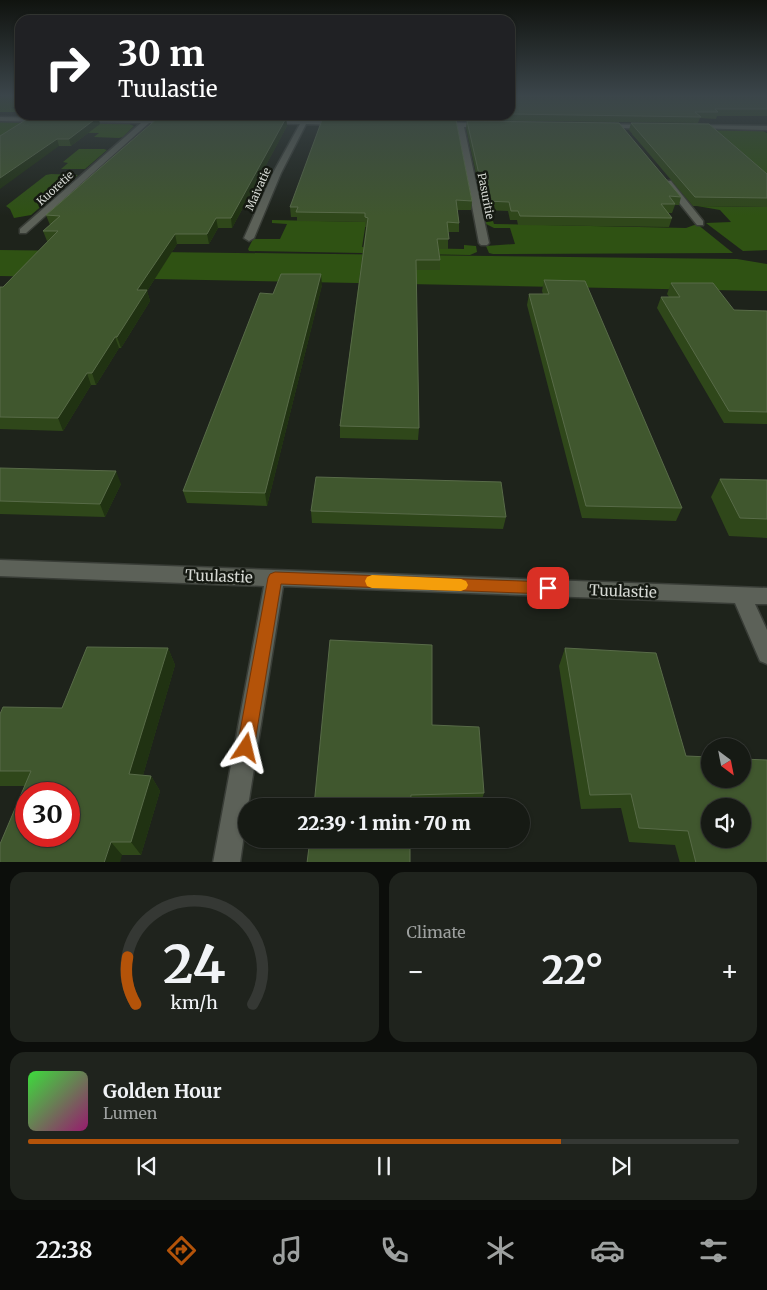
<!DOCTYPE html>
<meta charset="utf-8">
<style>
body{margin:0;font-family:Merriweather,serif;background:#1f231d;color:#f1f3f6;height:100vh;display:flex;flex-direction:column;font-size:19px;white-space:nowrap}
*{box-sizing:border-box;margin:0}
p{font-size:16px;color:#9ea1a0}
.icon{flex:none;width:28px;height:28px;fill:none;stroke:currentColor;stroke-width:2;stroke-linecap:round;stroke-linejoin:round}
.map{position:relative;height:862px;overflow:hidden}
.side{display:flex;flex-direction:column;gap:10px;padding:10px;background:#0c0e0b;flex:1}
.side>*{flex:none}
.hud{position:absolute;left:15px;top:15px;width:500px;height:105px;border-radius:15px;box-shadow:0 1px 4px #0004,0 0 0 1px #353834;background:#202124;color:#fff;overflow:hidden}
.needle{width:32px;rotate:148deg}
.controls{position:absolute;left:701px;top:738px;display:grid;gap:10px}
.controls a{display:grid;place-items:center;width:50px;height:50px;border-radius:50%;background:#161a14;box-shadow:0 1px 4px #0004,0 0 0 1px #353834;font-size:25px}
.speed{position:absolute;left:15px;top:782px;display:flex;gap:10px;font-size:25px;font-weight:700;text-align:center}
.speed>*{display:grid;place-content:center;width:65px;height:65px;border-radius:50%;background:#161a14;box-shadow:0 1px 4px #0004,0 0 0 1px #353834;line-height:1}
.speed .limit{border:8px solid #d22;background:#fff;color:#111}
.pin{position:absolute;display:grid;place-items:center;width:42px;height:42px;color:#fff;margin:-21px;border-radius:10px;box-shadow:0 2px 8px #0006}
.me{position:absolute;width:55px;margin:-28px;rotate:10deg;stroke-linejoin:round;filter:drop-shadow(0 0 4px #0008)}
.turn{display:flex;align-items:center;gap:18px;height:105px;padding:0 20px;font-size:22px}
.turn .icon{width:65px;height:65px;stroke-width:2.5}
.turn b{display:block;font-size:35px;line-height:42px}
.big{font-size:38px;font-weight:800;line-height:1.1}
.side .widget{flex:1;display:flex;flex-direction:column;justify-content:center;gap:8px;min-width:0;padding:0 18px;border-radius:15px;background:#1f231d}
.side .dial{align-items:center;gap:0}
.dial svg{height:130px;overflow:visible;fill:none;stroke:#353834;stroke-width:7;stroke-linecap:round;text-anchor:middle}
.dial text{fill:#f1f3f6;stroke:none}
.song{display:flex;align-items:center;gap:15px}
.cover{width:60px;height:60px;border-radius:8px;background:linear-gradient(135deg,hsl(120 70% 55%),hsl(320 70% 35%))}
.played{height:5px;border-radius:2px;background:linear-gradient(90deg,#b45309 75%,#353834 75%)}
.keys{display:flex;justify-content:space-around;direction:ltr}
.heat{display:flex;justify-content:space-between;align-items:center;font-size:28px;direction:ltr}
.side .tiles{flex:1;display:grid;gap:10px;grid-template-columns:1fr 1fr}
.widget:last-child{grid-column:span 2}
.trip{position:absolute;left:238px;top:798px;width:292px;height:50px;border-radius:25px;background:#161a14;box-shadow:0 1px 4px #0004,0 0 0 1px #353834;font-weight:800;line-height:50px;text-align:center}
.tab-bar{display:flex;height:80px;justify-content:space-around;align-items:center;background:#090a08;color:#9ea1a0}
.tab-bar .icon{width:35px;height:35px}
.tab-bar .active{color:#b45309}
.tab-bar b{font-size:22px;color:#f1f3f6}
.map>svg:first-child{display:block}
.green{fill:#2f5213}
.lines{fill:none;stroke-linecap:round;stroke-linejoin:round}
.street-casing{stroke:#393d37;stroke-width:3}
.street{fill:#5c6158;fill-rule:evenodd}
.wall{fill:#2f471a}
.shaded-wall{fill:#203212}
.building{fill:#40572e;stroke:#586b48;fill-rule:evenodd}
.route{fill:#b45309;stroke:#753606}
.slow{fill:#f59e0b}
.labels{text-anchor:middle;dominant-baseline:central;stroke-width:5;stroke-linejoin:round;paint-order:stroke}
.far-street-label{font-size:11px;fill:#d5d8d3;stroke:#151912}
.near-street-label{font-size:15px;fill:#d5d8d3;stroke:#151912}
</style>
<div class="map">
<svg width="767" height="863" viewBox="0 0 767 863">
<rect width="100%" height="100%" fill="#1e231b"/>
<path class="green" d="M2,96H20V105L11,108L20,109V112H0V98Z
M0,121L127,123L134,126L123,137L119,138L94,137L99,133L10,132L0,137Z
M640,129L763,131L767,133V185L644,147L632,134Z
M79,149H104L107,150L85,169H61L68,163L63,162Z
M51,174L78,175L31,215L14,218L10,209L6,206L46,175Z
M697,206L767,207V250L743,251L706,223L731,222L720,210Z
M272,220L366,222L362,247L464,249V245L476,246L477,252L470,255L249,251L248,249L253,239H280L287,224L272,223Z
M493,221L494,224L686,228L697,224L733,253L493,254L489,253L486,246L515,244L510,228H494L486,224V222Z
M0,250L737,259L767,264V291L0,276Z"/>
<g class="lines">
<g class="street-casing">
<path id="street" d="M0,117L46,118L49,120L46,122L0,121Z
M77,119H173L176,121L173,123H149L26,233H20V229L141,123L79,122L77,121Z
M266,120L341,121L344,123L341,125L306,124L281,173L254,238L249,241L244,238L273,173L300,124L264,123V121Z
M436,122L486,123L489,125L486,127H464L489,243L487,245H481L479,243L457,126L434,125V123Z
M601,124L648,125L651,127L648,129L599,127L598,126Z
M694,125L767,126V130L692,128L691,127Z
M665,181H671L703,221V225H697L665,185Z
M0,560L767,588V604H755L767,630V664L760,661L735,603L283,586L248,806H246V820L240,863H213L264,586L0,576Z"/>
</g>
<use href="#street" class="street"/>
</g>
<path class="wall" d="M510,96H767V116H717L716,119L700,118L698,123L456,120L472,201L471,210H457L459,223V232H448V249H439L440,260V270H416L419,428L418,440L340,438V426L366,227H365V222L297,221V217H291L290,207L436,120L326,119L325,115H510Z
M46,115H113L111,116H46Z
M156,115H293L291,119L286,118L287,126L232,228H218L209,244H177L147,291L150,301L121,348H119L96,385H91L63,431L0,429V287H3L48,241H47L43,231L50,225L46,215L236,118L157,117Z
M98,117L100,124L71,146H59L0,136Z
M467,121L681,197L679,205H675L672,213H668L672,218L669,227L518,225L517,220H510L508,211L484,210L466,128Z
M631,123L767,174V207L693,206L629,130Z
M544,280L682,508L676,521L582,518L527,305L529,294H543L542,291Z
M671,283L734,310L767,311V424L724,423L657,308L661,297H669L667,294Z
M322,285L267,506L187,503L183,491L273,294Z
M0,468L121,484L105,517L0,514Z
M720,479L767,480V538L729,536L711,497Z
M311,511L506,517L503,529L312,523Z
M168,648L175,665L143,775L151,776L160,791L141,855H122L25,786H0V714L62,708Z
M565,648L686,756L767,863H680L675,845L629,842L621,808L581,809L559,666Z
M432,725L484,793L480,806H314Z"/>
<path class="shaded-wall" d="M98,117L100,124L71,146L69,139Z
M286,118L287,126L232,228L231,218Z
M57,139L59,146L0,189V178Z
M216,218L218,228L209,244L207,234Z
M175,234L177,244L147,291L150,301L121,348L117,337L137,290Z
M321,274L322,285L267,506L265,493Z
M115,337L119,348L96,385L92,373Z
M87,373L91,385L63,431L58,418Z
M116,471L121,484L105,517L100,504Z
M168,648L175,665L139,789L129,774Z
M151,776L160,791L141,855L131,842Z
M111,842L122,855L120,863H104Z"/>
<path class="building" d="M510,96H767V109H715L718,112H695L701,117L510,114Z
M32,116L98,117L69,139H57L0,178V136Z
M159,117L286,118L231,218H216L207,234H175L137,290H147L117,337H115L92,373H87L58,418L0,417V287H3L58,231H43L60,216L46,215Z
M322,120H456L472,201L456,200L459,223L447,222L449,239H437L440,260H416L419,428L340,426L368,218L365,217V213L296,212L298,207H290Z
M467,121L619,123L681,197L669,196L675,204H661L672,218L520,216L518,211H511L509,202L485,201Z
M631,123L709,124L767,174V198L695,197Z
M281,274H321L265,493L183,491L260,293L273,294Z
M544,280L585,281L682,508L586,506L529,294H549Z
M671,283H713L734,310L767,311V412L729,411L661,297H680Z
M0,468L116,471L100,504L0,501Z
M316,477L501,482L506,517L311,511Z
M720,479L767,480V519L740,518Z
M330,640L432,645V725L479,727L484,793L411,795L410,806H314Z
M87,647L168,648L129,774L151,776L131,842H111L104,863H0V844L31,771H0V714L3,707L62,708ZM26,794H69V836H26Z
M565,648L656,653L686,756L710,757V779H742V759L767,760V863H696L688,831L639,828L631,794L590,795ZM710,806H742V839H710Z
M310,839H410V863H307Z"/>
<linearGradient id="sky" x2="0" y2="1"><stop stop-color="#10130f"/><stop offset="0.44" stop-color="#3b454a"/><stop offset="1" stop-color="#3b454a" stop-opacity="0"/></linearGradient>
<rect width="767" height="216" fill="url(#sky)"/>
<path class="route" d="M275,572L548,582L553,584L555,588L553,593L548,594L281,584L254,748L252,755L246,757L239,755L237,748L268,578L270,574Z"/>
<path class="slow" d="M372,575L461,579L466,581L468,585L466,589L461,591L372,588L367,586L365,581L367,577Z"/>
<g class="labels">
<g class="far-street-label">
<text transform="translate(55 188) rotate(-42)">Kuoretie</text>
<text transform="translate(258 189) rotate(-66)">Maivatie</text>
<text transform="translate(486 196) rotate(79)">Pasuritie</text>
</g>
<g class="near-street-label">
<text transform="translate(219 576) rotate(2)">Tuulastie</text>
<text transform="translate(623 591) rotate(2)">Tuulastie</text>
</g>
</g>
</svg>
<div class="controls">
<a><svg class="needle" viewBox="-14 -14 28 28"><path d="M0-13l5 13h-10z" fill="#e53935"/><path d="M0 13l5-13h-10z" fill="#9ea1a0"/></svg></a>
<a><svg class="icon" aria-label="sound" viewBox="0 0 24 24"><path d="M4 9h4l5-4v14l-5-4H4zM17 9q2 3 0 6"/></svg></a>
</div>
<div class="speed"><div class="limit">30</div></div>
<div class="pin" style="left:548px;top:588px;background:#d93025"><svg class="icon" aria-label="arrive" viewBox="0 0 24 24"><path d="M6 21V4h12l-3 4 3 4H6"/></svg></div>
<svg class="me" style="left:246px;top:748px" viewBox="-20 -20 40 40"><path d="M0-17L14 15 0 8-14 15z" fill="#b45309" stroke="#fff" stroke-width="4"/></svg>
<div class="trip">22:39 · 1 min · 70 m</div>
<div class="hud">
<div class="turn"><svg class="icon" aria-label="right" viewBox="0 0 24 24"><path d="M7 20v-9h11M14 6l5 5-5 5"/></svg><div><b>30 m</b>Tuulastie</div></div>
</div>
</div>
<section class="side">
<div class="tiles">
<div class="widget dial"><svg viewBox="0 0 100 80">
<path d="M14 69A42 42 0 1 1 86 69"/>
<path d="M14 69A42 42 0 0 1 9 40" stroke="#b45309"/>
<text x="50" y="56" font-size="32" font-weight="700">24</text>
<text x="50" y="72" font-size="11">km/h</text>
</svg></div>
<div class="widget"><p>Climate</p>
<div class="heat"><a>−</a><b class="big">22°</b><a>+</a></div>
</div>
<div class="widget">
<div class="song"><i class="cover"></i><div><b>Golden Hour</b><p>Lumen</p></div></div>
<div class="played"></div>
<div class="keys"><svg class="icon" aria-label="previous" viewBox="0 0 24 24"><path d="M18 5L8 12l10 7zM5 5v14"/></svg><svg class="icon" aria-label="pause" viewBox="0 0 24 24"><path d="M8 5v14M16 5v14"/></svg><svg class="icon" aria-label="next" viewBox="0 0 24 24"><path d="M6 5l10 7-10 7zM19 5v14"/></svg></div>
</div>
</div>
</section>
<nav class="tab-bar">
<b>22:38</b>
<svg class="icon active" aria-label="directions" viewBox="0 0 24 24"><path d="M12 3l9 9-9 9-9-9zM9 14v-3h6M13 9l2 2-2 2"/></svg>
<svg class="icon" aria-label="music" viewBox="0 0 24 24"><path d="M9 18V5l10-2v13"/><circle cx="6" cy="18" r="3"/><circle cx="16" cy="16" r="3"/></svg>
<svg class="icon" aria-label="phone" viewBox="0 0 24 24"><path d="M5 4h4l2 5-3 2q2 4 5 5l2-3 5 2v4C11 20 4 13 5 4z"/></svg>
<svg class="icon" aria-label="climate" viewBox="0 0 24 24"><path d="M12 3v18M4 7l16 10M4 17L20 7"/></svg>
<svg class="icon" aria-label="car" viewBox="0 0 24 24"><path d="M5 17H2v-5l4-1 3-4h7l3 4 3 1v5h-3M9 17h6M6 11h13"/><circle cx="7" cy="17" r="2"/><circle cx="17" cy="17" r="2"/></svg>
<svg class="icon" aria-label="filters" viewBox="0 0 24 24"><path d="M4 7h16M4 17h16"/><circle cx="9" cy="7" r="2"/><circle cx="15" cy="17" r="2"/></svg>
</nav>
